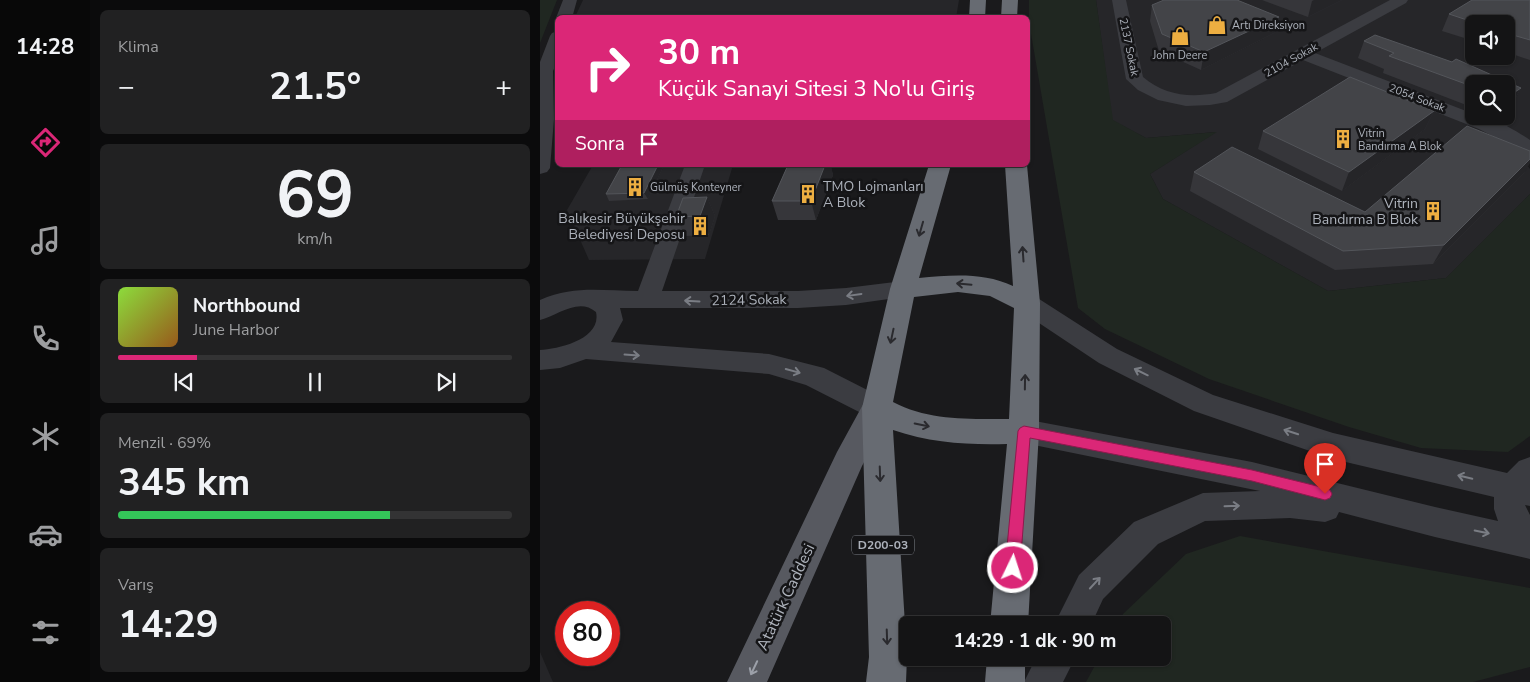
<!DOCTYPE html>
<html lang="tr">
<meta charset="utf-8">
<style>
body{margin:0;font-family:"Nunito Sans",sans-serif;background:#212122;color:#f1f3f6;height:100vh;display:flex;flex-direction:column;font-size:19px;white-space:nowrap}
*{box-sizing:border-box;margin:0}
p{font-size:16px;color:#9d9ea0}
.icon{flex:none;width:28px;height:28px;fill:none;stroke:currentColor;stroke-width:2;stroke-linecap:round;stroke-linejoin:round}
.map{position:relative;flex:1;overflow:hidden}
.drawer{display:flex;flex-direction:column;gap:10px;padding:10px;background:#0b0b0c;width:450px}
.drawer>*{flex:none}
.banner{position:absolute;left:15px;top:15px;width:475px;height:152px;border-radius:8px;box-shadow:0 1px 4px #0004,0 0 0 1px #333334;background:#db2777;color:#fff;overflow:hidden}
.controls{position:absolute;left:925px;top:15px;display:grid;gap:10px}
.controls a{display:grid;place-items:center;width:50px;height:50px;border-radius:8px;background:#141415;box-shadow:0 1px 4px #0004,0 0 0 1px #333334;font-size:25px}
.speed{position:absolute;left:15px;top:601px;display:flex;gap:10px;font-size:25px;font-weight:700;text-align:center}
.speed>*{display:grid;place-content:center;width:65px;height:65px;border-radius:50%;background:#141415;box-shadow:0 1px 4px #0004,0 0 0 1px #333334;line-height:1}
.speed .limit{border:8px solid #d22;background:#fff;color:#111}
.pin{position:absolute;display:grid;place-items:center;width:42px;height:42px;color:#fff;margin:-51px -21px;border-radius:50% 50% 50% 0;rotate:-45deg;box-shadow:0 0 5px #0007}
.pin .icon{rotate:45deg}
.me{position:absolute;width:55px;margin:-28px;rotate:4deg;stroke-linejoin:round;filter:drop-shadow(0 0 4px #0008)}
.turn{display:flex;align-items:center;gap:18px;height:105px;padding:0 20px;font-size:22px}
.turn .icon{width:65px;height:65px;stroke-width:2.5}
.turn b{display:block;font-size:35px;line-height:42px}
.then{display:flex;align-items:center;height:48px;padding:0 20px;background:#0003;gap:10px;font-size:19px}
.big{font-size:38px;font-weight:700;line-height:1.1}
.drawer .card{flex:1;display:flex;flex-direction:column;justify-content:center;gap:8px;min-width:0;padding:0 18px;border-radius:8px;background:#212122}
.drawer .dial{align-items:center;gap:0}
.dial b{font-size:65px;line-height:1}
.song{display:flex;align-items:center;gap:15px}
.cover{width:60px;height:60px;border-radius:8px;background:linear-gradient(135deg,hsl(90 70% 55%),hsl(30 70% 35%))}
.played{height:5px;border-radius:2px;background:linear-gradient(90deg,#db2777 20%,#333334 20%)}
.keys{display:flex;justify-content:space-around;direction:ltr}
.heat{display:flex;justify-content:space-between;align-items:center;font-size:28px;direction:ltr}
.charge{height:8px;border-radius:4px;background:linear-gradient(90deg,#34c759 69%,#333334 0)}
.trip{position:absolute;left:359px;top:616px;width:272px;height:50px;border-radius:8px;background:#141415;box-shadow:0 1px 4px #0004,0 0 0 1px #333334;font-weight:700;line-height:50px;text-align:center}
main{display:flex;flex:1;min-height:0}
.menu{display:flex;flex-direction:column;width:90px;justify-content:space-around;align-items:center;background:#080808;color:#9d9ea0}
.menu .icon{width:35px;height:35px}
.menu .active{color:#db2777}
.menu b{font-size:22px;color:#f1f3f6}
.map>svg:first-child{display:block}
.built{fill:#262629;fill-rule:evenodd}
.green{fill:#202721}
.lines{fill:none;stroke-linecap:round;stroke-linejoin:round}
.minor{fill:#3b3c41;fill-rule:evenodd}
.major{fill:#575960;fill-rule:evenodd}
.highway{fill:#676b72;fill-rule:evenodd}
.wall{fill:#36363a}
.shaded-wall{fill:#252528}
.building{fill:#434448;stroke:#53555a}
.oneway{stroke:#2a2a2e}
.oneway2{stroke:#7a7d84}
.oneway3{stroke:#9ca0a9}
.route{fill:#db2777;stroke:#8e194d}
.labels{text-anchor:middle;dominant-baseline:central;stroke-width:5;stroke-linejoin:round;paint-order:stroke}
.far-poi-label{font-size:11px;fill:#adb2bb;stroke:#151517;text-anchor:start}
.far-street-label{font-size:11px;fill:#adb2bb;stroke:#151517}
.shield{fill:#151517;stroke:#7f838a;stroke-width:1}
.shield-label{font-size:12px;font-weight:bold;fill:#adb2bb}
.poi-label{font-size:14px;fill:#adb2bb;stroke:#151517;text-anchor:end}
.street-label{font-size:14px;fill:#adb2bb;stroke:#151517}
.near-street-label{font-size:16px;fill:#adb2bb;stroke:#151517}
</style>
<main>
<nav class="menu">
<b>14:28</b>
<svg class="icon active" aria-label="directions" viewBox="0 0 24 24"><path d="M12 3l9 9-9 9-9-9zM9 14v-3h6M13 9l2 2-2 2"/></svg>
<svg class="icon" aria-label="music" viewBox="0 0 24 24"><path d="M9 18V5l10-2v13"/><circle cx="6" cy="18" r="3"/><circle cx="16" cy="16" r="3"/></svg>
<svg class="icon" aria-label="phone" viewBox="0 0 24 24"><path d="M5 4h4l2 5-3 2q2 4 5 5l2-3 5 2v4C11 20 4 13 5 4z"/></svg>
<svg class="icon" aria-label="climate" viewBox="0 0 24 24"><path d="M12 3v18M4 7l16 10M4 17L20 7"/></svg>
<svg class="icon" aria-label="car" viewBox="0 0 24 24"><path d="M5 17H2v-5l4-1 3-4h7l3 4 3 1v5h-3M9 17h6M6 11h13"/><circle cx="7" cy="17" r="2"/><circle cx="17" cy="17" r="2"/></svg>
<svg class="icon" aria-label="filters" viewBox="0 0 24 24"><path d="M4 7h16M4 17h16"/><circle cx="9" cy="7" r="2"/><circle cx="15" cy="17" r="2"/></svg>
</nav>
<section class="drawer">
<div class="card"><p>Klima</p>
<div class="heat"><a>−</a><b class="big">21.5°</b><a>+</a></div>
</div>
<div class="card dial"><b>69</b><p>km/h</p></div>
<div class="card">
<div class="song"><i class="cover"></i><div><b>Northbound</b><p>June Harbor</p></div></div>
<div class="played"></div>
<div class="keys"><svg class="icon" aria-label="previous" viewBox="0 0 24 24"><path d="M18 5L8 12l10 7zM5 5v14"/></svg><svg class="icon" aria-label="pause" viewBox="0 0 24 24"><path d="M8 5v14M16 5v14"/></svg><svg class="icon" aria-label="next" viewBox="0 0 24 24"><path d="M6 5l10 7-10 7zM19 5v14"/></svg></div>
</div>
<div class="card"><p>Menzil · 69%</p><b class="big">345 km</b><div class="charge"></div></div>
<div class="card"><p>Varış</p><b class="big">14:29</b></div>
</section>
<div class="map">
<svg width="990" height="682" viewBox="0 0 990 682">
<rect width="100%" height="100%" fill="#1a1a1c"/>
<path class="built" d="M43,0H419L416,18L35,17Z
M556,0H990V157H981L990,169V194L906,278L788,291L623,199L610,174L676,132L606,138L572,120ZM934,24H966V56H934ZM934,84H966V116H934Z
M53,165H193L165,259L49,260L27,210Z"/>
<path class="green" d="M0,0H17L0,43Z
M489,0H556L573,120L606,138L677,132L610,174L623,199L788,291L906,278L990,194V436L968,452L881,448L809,427L669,379L565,329L538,308L489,22Z
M700,536L990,588V667L933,682H546L559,658H622V625H577L583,614L646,554Z"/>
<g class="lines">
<path class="minor" d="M23,0H37L32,18H18V20L16,18Z
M572,0H586L603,77C624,95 649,98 676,93L850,0H868L866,3L775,53L934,114V116C952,116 975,130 990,140V154L983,152L939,129L763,60L687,102L670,105L646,106L618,100L598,90L586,79Z
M18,31V60L13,71L14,119L10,168L7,172L0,174V62L10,36L12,33Z
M145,165H165L122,291H258L306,288L363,281L372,283L375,289L372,295L363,297L306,305L258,308H80L83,320L71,342L229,354L284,368L347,400L351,408L347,416L337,420L327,416L266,385L229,374L46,359L20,368L0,370V350C19,349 62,339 56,312C39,297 18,315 0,320V300C35,285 61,291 98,291Z
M487,294L496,297L577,349L673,395L793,433L967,473L979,461L990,457V506L985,505L990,515V559L895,537L799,512L796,518L785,522L750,518L665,521L618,544L563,599L551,625H514L539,575L594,522L663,493L720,491L484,443L474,440L469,431L474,422L484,419L712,462L895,507L958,521L954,509V497L793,459L654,411L559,363L478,309L475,303L478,297Z
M496,658H535L523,682H484Z"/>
<path class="major" d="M337,396L348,399L352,408L322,466L227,682H187L297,452L326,399Z"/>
<path class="highway" d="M430,0H446L445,18H429Z
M462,0H478L477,18H461Z
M389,165H411L379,278C411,275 443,272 473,286L465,165H487L500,303L499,431L488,625H450L467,444C428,445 391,443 353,430L367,657L366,682H326L329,657L322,408L350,289ZM418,292L450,296L474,308L469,419C430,419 389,421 353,402L374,297Z
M447,658H485V682H445Z"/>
</g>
<path class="wall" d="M722,0H802L768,17Z
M990,0V60L966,52V24H934V41L902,31L909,14Z
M612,5L739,17L734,33L661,70L619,51L610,21Z
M824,41L981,88L971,106L966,109V84H934V108L843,73L844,69L818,58Z
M894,111L885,129L802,191L718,149L723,131Z
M124,165L108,199L69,201L66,194Z
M248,165H294L293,168H291L293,175L276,220H238L232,201Z
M654,172L825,212L985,172L893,264L795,270L650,191Z
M167,197L175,216L169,235L145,236L136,217Z"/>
<path class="shaded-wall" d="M774,0H802L768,17L772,1Z
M739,17L734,33L661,70L664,52Z
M981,88L971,106L966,109V98Z
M894,111L885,129L802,191L809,172Z
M990,159V163L985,172L893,264L904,245Z
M118,165H124L108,199L104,193Z
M285,165H291L293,175L276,220L271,201Z
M167,197L175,216L169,235L160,216Z
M0,652L13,682H0Z"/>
<path class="building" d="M624,0H697L739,17L664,52L622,34L612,5Z
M932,0H990V40L966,33V24H939L909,14Z
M835,35L912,62L916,59L981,88L966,98V84H934V87L849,56L854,53L824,41Z
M810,77L894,111L809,172L723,131Z
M927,126L990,151V159L904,245L803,251L654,172L692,147L825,212Z
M82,165H118L104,193L66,194Z
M248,165H285L271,201H232Z
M167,197L160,216L136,217L143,198Z"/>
<defs><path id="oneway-shaft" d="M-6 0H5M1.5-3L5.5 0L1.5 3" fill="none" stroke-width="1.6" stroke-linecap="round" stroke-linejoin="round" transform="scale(1.25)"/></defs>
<g class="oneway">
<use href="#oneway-shaft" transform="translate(381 229) rotate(106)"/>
<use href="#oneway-shaft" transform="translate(483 254) rotate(-94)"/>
<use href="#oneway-shaft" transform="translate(424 284) rotate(-175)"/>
<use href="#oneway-shaft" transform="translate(352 336) rotate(102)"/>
<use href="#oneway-shaft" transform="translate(485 382) rotate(-89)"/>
<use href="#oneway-shaft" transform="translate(382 425) rotate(12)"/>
<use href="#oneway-shaft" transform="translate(340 474) rotate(88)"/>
<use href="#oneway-shaft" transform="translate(347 637) rotate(88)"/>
</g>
<g class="oneway2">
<use href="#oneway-shaft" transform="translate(314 295) rotate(172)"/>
<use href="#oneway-shaft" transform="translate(152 301) rotate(-177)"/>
<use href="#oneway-shaft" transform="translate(92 355) rotate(4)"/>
<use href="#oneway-shaft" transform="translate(253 371) rotate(15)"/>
<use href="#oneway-shaft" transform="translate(601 372) rotate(-154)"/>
<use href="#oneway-shaft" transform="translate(751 432) rotate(-162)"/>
<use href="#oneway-shaft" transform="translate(925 477) rotate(-167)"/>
<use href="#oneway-shaft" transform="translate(692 506) rotate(-2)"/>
<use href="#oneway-shaft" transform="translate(942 532) rotate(12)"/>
<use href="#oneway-shaft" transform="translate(555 583) rotate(-47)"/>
</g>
<use class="oneway3" href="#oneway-shaft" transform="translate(214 668) rotate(115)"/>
<path class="route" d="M484,426L712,470L785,488L790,490L792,494L790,498L785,500L712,481L490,438L480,568L478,573L473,575L467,573L465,568L478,431L480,428Z"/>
<defs>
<g id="shop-bare" transform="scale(1.5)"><path d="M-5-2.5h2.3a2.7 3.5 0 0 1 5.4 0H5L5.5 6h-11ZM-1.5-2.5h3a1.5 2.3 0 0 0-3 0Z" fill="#edae41" stroke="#151517" stroke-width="2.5" paint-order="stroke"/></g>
<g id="building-bare" transform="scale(1.5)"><path d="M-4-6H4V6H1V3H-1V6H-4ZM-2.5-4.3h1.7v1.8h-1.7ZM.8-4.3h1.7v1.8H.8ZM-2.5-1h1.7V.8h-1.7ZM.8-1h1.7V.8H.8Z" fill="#edae41" stroke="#151517" stroke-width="2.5" paint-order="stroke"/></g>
</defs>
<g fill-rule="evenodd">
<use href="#shop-bare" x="677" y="25"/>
<use href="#shop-bare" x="640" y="36"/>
<use href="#building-bare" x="803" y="139"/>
<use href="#building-bare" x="95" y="187"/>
<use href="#building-bare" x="268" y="194"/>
<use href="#building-bare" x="893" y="211"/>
<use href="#building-bare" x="160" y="226"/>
</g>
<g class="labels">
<g class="far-poi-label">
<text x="692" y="25">Artı Direksiyon</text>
<text x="640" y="55" text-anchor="middle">John Deere</text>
<text x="818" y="133">Vitrin<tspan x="818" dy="13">Bandırma A Blok</tspan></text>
<text x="110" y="187">Gülmüş Konteyner</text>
</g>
<g class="far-street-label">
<text transform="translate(589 47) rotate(78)">2137 Sokak</text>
<text transform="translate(751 60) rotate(-29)">2104 Sokak</text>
<text transform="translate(877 98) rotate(21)">2054 Sokak</text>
</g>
<rect class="shield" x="312" y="535.5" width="62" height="19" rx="4"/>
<g class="shield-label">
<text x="343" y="545">D200-03</text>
</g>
<g class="poi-label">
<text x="283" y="186" text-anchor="start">TMO Lojmanları<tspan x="283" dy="16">A Blok</tspan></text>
<text x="878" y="203">Vitrin<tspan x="878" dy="16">Bandırma B Blok</tspan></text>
<text x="145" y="218">Balıkesir Büyükşehir<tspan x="145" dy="16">Belediyesi Deposu</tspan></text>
</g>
<g class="street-label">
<text transform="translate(209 300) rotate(-1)">2124 Sokak</text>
</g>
<g class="near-street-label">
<text transform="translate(246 597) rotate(-65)">Atatürk Caddesi</text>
</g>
</g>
</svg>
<div class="controls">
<a><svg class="icon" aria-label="sound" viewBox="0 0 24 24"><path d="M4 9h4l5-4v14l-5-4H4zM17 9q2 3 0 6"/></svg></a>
<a><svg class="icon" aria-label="search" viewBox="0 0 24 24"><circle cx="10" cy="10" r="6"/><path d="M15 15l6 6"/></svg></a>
</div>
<div class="speed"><div class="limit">80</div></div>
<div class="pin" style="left:785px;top:494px;background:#d93025"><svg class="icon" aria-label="arrive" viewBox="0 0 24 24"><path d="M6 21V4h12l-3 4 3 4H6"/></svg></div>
<svg class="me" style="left:473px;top:568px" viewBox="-20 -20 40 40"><circle r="17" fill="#db2777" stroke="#fff" stroke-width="3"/><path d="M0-11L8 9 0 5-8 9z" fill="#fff"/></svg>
<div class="trip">14:29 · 1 dk · 90 m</div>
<div class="banner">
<div class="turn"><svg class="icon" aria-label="right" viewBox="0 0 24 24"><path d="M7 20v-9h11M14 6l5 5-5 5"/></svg><div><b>30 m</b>Küçük Sanayi Sitesi 3 No'lu Giriş</div></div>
<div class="then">Sonra<svg class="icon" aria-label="arrive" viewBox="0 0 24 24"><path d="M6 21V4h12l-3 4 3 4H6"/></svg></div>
</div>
</div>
</main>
